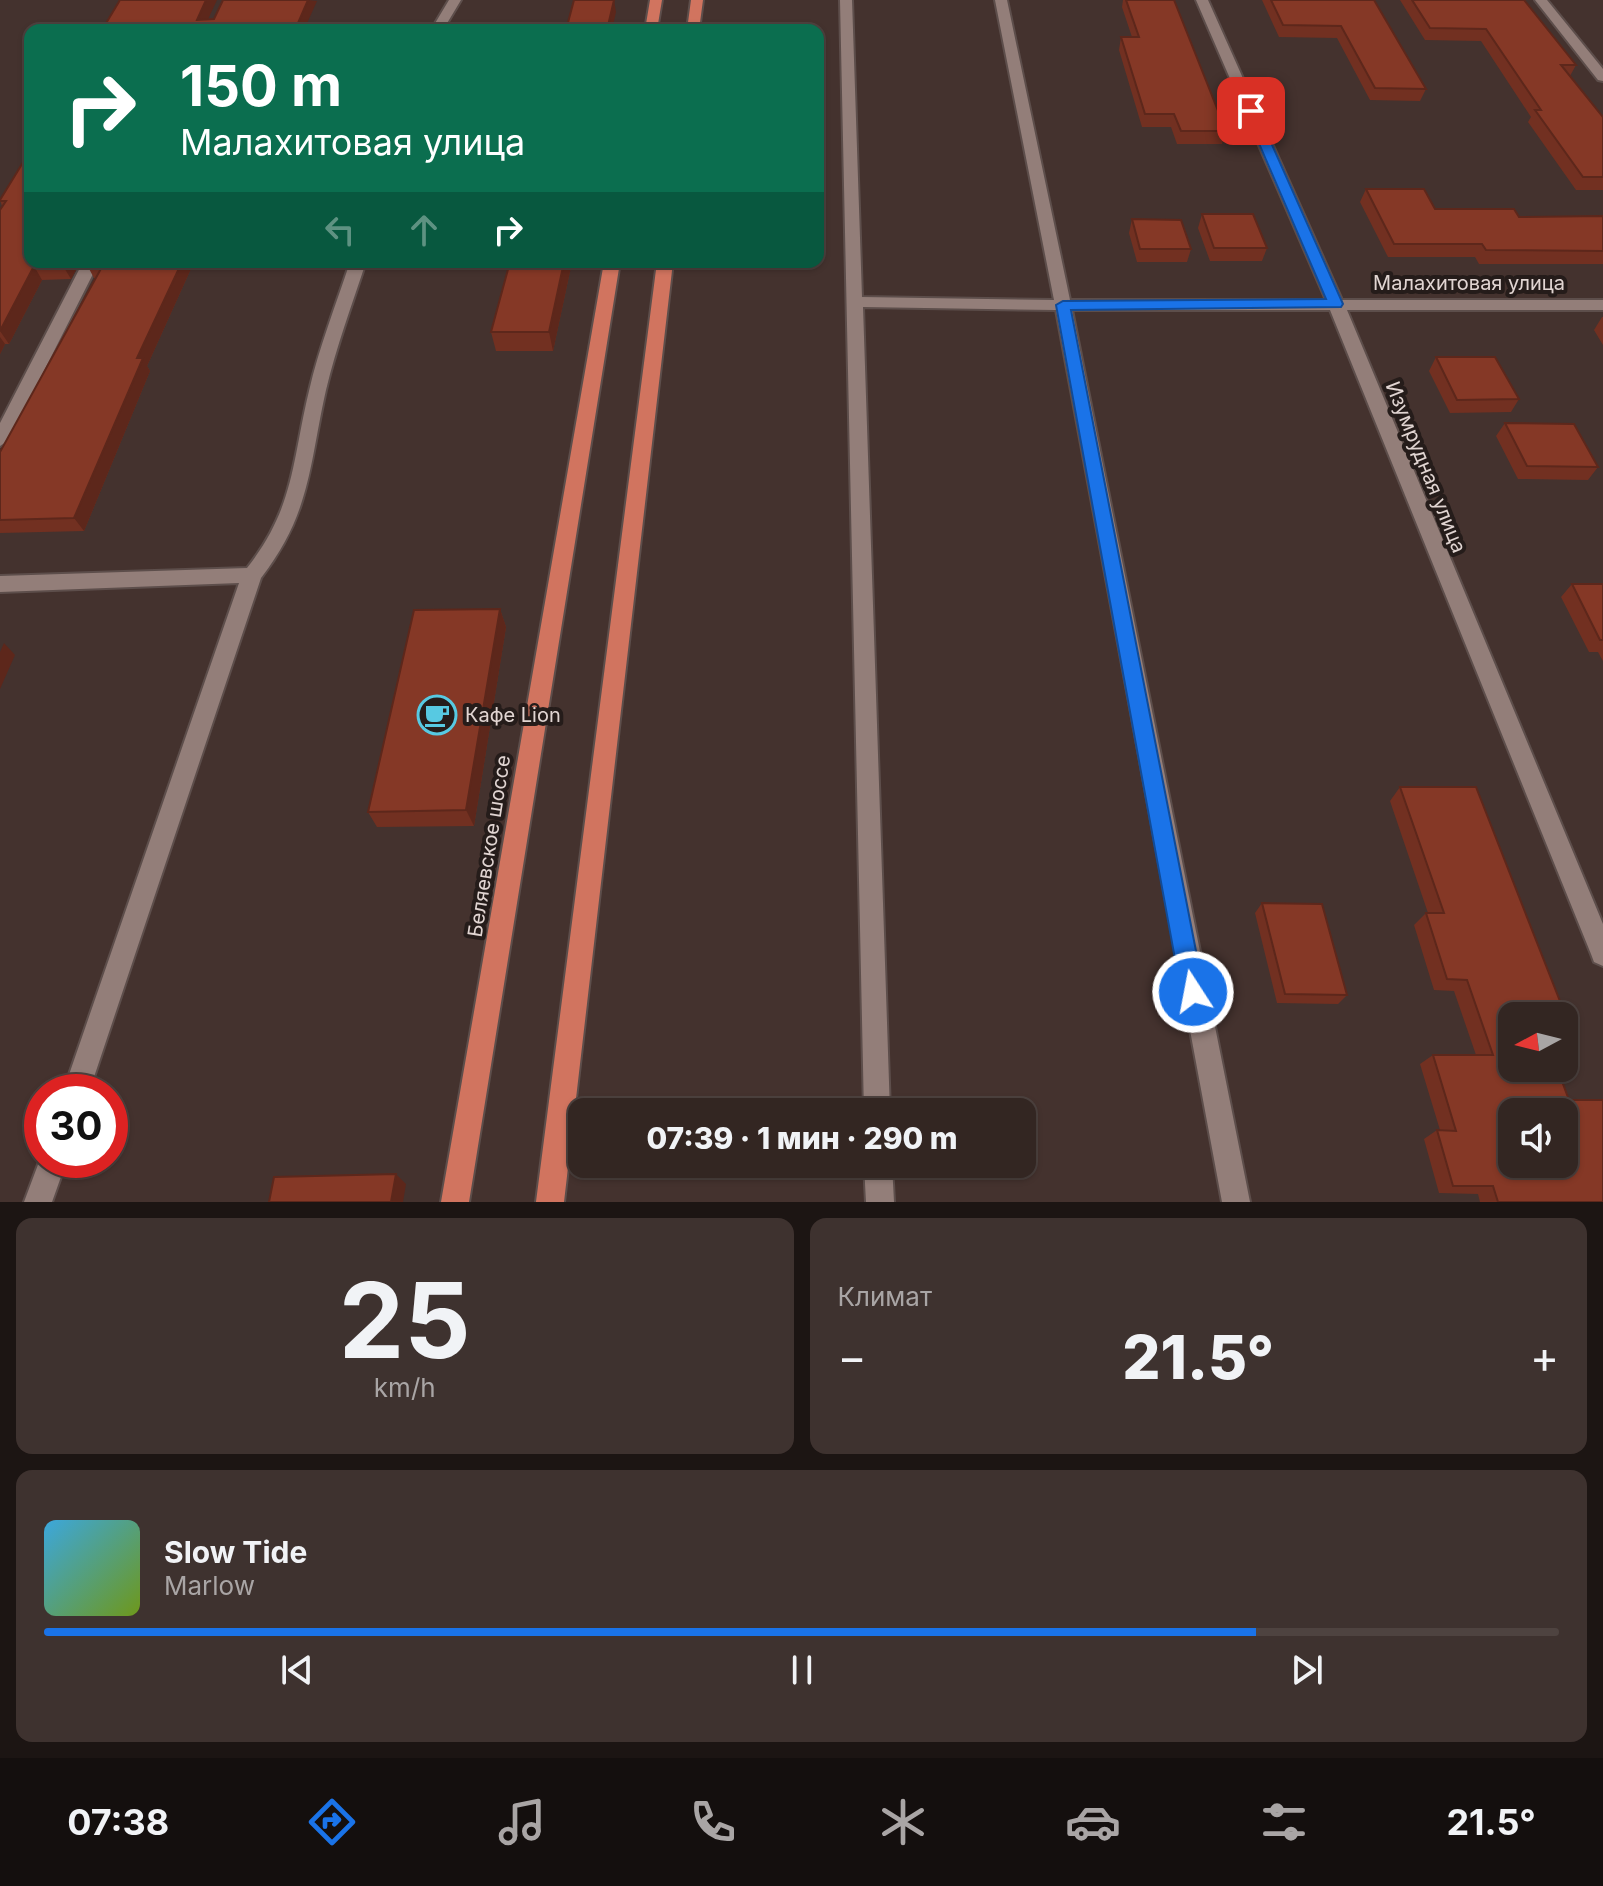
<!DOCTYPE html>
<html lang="ru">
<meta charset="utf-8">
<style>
body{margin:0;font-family:Inter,sans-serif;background:#3e322f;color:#f1f3f6;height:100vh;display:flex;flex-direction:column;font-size:30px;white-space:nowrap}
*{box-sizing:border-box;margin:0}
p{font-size:26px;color:#a9a5a5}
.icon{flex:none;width:44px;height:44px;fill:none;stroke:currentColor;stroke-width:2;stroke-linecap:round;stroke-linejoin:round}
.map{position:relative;height:1202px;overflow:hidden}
.side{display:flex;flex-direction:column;gap:16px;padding:16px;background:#1c1513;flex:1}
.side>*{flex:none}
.guide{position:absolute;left:24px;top:24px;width:800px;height:244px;border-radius:16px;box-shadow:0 2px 6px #0004,0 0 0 2px #4e4340;background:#0b6e4f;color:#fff;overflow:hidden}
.needle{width:52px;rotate:263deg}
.controls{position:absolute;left:1498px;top:1002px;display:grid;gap:16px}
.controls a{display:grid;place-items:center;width:80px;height:80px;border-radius:16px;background:#332622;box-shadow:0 2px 6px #0004,0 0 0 2px #4e4340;font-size:40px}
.speed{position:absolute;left:24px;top:1074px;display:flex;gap:16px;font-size:40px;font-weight:700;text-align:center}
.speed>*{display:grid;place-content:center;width:104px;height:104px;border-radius:50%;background:#332622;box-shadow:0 2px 6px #0004,0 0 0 2px #4e4340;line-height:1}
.speed .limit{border:12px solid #d22;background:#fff;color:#111}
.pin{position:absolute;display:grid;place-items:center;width:68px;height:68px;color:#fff;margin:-34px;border-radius:16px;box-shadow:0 4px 12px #0006}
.me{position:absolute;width:88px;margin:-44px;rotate:349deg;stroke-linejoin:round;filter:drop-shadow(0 0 6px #0008)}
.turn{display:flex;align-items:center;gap:28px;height:168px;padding:0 24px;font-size:36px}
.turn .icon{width:104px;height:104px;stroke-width:2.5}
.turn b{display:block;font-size:56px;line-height:68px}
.lanes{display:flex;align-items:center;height:76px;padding:0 24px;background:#0003;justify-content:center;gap:40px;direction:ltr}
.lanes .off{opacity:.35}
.big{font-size:60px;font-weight:800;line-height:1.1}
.side .tile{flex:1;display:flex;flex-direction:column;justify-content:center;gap:12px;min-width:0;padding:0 28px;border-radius:16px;background:#3e322f}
.side .dial{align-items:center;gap:0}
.dial b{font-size:104px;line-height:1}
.song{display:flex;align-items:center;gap:24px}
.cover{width:96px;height:96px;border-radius:12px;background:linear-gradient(135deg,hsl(200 70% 55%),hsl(80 70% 35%))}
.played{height:8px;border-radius:4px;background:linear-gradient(90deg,#1a73e8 80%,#4e4340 80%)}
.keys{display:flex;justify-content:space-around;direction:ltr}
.heat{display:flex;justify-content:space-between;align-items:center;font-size:44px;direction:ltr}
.side .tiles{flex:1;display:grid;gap:16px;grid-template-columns:1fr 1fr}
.tile:last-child{grid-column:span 2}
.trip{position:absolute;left:568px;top:1098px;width:468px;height:80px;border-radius:16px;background:#332622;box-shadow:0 2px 6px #0004,0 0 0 2px #4e4340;font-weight:800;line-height:80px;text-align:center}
.tab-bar{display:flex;height:128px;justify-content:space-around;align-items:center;background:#140f0e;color:#a9a5a5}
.tab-bar .icon{width:56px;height:56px}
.tab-bar .current{color:#1a73e8}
.tab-bar b{font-size:36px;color:#f1f3f6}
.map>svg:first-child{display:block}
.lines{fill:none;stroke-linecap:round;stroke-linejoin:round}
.minor-casing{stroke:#5d4e4b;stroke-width:4}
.major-casing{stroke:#5d4e4b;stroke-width:4}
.minor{fill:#937e79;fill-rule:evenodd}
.major{fill:#d1745f;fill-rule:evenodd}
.wall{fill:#723021}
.shaded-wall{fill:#5d271b}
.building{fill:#853826;stroke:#5d271b;stroke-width:2;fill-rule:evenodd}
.route{fill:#1a73e8;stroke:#114b97;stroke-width:2}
.labels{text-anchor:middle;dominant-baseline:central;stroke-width:8;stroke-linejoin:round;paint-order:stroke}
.street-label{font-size:20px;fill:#e1d5d2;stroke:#251c1a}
.poi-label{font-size:20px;fill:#e1d5d2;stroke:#251c1a;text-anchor:start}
</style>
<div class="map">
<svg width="1603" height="1202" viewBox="0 0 1603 1202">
<rect width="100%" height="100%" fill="#44322e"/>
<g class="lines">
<g class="minor-casing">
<path id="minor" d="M449,0H461L443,30H431Z
M840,0H852L862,297L1054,300L995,0H1007L1070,300H1326L1196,0H1208L1342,300H1603V310H1347L1603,924V966L1594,962L1591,954L1330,310H1072L1250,1202H1222L1056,310L863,307L890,1112H864Z
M1535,0H1547L1603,69V81L1598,80Z
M83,262H99L9,440L0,446V423Z
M350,262H366C352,305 336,347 326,390C309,466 311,513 261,578L89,1092H63L239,583L0,592V576L247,568C295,507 292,461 309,391C319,347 336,305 350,262Z
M42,1154V1160H67L52,1202H24Z
M864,1164H892L894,1202H866Z"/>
</g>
<g class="major-casing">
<path id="major" d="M650,0H662L657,30H645Z
M691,0H703L699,30H687Z
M604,262H620L469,1202H441Z
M657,262H673L564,1202H536Z"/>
</g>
<use href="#minor" class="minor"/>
<use href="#major" class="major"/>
</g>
<path class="wall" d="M1123,0H1174L1226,131L1222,144H1177L1171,127H1142L1119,50L1121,37H1132L1122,7Z
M1262,0H1374L1426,89L1420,101L1370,100L1337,38L1279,37Z
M1400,0H1524L1576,65L1570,76L1603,117V190H1576L1528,122L1531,117L1481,41L1425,40Z
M30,151V262H80L71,279L42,280L9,344H5L0,354V210L2,206L0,200Z
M1366,189L1435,209L1519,217L1603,216V264H1479L1475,257H1388L1360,202Z
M1202,214L1267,248L1262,261H1210L1198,228Z
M1132,219L1191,249L1187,262H1137L1129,233Z
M194,262L147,366L150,371L84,531L0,533V452L96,278H94L87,265Z
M572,262L553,351H496L491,332Z
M1602,317H1603V345L1594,330Z
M1436,357L1519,399L1511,412L1450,413L1429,371Z
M1505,423L1598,467L1588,480L1518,479L1496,436Z
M1572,584H1603V661L1598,652H1589L1561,597Z
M500,609L506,627L474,826L377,827L368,812Z
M1400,787L1565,1014L1561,1016H1512L1603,1202H1480L1478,1194L1439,1193L1424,1139L1437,1130H1440L1420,1064L1433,1055H1476L1454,991L1434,990L1414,925L1426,913H1428L1390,801Z
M1262,903L1347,995L1338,1004L1277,1003L1255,913Z"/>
<path class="shaded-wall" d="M206,0H217L203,30L197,20Z
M308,0L317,1L304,30H295Z
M614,0L616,12L612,30H607Z
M65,262H80L71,279L63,266Z
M182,262H194L147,366L150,371L84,531L74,518L137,358Z
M564,262H572L553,351L549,332Z
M34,266L42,280L9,344L0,331Z
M0,337L5,344L0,354Z
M500,609L506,627L474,826L466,810Z
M4,643L15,655L0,689V652Z
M396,1174L406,1184L403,1202H391Z"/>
<path class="building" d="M120,0H206L197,20L214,19L223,0H308L295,30H102Z
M574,0H614L607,30H566Z
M1126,0H1174L1226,131H1181L1174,114H1145L1121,37H1139Z
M1271,0H1374L1426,89L1375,88L1341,26L1283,25Z
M1412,0H1524L1576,65H1561L1603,117V177H1583L1535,110H1541L1486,29L1430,28Z
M30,151V262H65L63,266H34L0,331V210L6,201H0V200Z
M1366,189H1424L1435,209H1514L1519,217L1603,216V251L1486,250L1482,244H1394Z
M1202,214H1253L1267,248H1214Z
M1132,219L1181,220L1191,249H1140Z
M88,262H182L137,358H143L74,518L0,520V452L103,265H87Z
M510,262H564L549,332H491Z
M1436,357H1495L1519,399L1457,400Z
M1505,423L1574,424L1598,467L1527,466Z
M1572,584H1603V640H1600Z
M500,609L466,810L368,812L414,610Z
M1400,787H1476L1565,1014L1537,1013L1538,1016H1512V1068H1557L1569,1100H1603V1202H1498L1493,1186H1453L1437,1130L1456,1131L1433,1055H1493L1467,980L1447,979L1426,913H1444ZM1512,1112H1564V1164H1512Z
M1262,903L1322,904L1347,995L1285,994Z
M396,1174L391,1202H269L274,1177Z"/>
<path class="route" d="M1251,107L1257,111L1343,304L1341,307L1071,310L1204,992L1201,1000L1193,1004L1185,1000L1181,992L1056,305L1063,301L1326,299L1245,111Z"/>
<defs>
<g id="cafe-ring" transform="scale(2)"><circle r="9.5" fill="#251c1a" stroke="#57c9e2" stroke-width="1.5"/><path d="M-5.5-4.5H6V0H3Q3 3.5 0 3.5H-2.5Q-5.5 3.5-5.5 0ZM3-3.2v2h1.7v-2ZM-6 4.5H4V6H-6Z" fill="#57c9e2"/></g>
</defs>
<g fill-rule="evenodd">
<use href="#cafe-ring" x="437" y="715"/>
</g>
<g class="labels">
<g class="street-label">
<text x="1469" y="283">Малахитовая улица</text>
<text transform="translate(1426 467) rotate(68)">Изумрудная улица</text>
<text transform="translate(489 846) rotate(-81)">Беляевское шоссе</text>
</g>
<g class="poi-label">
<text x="465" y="715">Кафе Lion</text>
</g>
</g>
</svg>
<div class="controls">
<a><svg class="needle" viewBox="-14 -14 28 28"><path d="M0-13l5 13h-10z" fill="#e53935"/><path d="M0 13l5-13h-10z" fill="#a9a5a5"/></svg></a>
<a><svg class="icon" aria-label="sound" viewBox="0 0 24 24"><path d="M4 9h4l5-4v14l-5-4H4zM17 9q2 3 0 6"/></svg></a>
</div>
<div class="speed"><div class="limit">30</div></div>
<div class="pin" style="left:1251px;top:111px;background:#d93025"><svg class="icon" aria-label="arrive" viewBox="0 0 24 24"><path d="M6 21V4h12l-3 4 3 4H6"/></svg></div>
<svg class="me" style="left:1193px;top:992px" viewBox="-20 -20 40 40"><circle r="17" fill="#1a73e8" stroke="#fff" stroke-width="3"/><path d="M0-11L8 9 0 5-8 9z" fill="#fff"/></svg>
<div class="trip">07:39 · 1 мин · 290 m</div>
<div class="guide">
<div class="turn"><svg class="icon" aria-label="right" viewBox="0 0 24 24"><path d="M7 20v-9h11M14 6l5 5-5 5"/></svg><div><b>150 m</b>Малахитовая улица</div></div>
<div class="lanes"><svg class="icon off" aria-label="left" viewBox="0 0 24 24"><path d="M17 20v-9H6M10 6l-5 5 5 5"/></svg><svg class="icon off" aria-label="ahead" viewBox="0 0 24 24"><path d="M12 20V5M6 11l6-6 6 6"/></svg><svg class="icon" aria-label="right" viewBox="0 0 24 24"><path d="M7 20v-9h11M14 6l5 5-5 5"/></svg></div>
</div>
</div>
<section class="side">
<div class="tiles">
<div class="tile dial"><b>25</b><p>km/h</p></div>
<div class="tile"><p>Климат</p>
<div class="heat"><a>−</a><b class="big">21.5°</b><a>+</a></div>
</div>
<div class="tile">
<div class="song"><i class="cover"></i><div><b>Slow Tide</b><p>Marlow</p></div></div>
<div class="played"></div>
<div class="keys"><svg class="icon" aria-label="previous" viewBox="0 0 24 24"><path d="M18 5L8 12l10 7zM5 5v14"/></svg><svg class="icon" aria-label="pause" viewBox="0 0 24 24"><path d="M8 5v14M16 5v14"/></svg><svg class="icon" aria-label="next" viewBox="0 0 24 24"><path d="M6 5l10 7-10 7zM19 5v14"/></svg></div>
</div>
</div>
</section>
<nav class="tab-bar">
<b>07:38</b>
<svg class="icon current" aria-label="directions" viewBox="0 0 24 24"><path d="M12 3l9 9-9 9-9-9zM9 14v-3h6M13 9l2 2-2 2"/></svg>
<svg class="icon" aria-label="music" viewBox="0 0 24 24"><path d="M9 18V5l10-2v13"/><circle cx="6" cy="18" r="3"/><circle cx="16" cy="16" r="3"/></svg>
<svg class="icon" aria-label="phone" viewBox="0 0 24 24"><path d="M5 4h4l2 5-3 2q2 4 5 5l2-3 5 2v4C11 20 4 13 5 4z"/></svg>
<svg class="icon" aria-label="climate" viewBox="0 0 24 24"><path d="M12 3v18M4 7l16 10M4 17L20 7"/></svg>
<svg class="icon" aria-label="car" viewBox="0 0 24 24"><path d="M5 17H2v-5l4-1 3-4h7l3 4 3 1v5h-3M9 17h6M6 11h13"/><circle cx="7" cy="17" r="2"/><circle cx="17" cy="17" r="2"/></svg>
<svg class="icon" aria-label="filters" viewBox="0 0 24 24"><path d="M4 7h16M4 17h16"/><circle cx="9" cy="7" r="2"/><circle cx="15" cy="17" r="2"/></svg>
<b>21.5°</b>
</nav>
